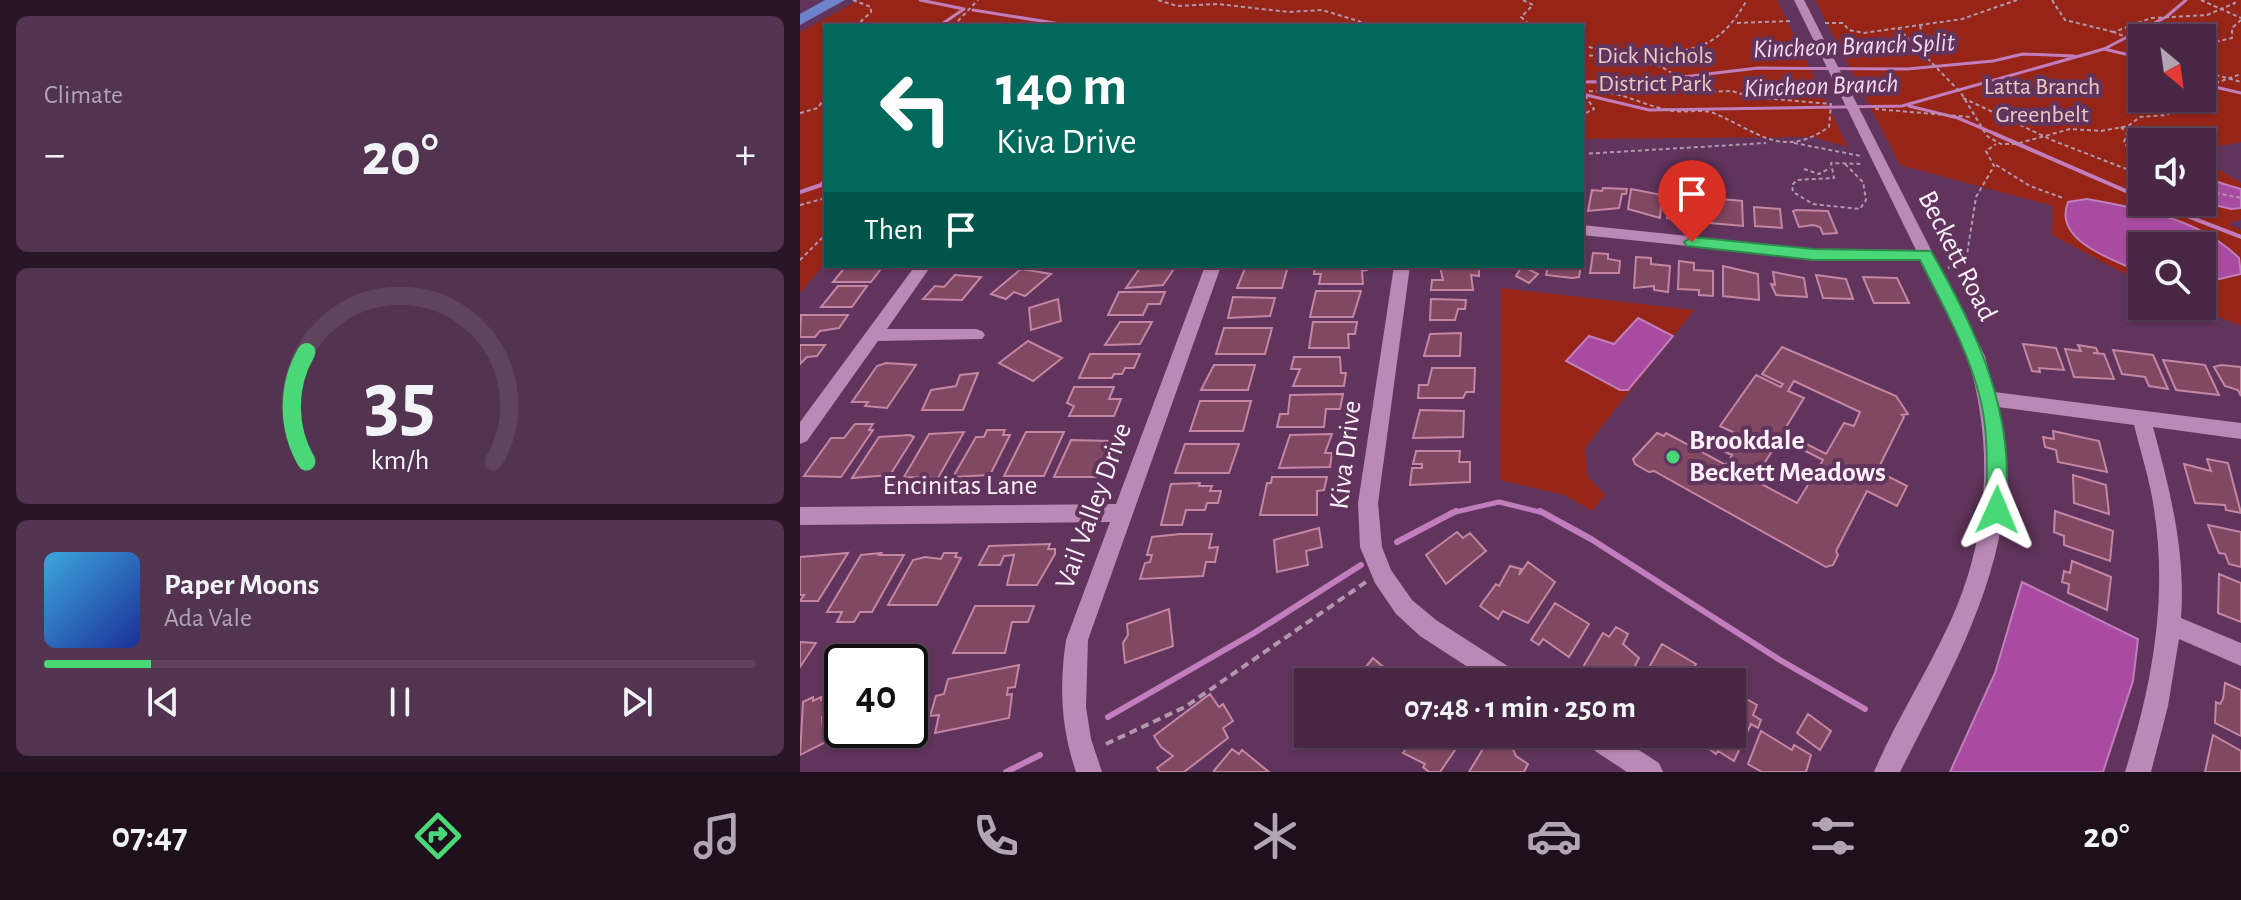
<!DOCTYPE html>
<meta charset="utf-8">
<style>
body{margin:0;font-family:"Alegreya Sans",sans-serif;background:#523350;color:#f1f3f6;height:100vh;display:flex;flex-direction:column;font-size:30px;white-space:nowrap}
*{box-sizing:border-box;margin:0}
p{font-size:26px;color:#b1a5b3}
.icon{flex:none;width:44px;height:44px;fill:none;stroke:currentColor;stroke-width:2;stroke-linecap:round;stroke-linejoin:round}
.map{position:relative;flex:1;overflow:hidden}
.details{display:flex;flex-direction:column;gap:16px;padding:16px;background:#281526;width:800px}
.details>*{flex:none}
.hud{position:absolute;left:24px;top:24px;width:760px;height:244px;border-radius:0px;box-shadow:0 2px 6px #0004,0 0 0 2px #60445e;background:#00695c;color:#fff;overflow:hidden}
.needle{width:52px;rotate:151deg}
.tools{position:absolute;left:1328px;top:24px;display:grid;gap:16px}
.tools a{display:grid;place-items:center;width:88px;height:88px;border-radius:0px;background:#482745;box-shadow:0 2px 6px #0004,0 0 0 2px #60445e;font-size:40px}
.speed{position:absolute;left:24px;top:644px;display:flex;gap:16px;font-size:40px;font-weight:700;text-align:center}
.speed>*{display:grid;place-content:center;width:104px;height:104px;border-radius:50%;background:#482745;box-shadow:0 2px 6px #0004,0 0 0 2px #60445e;line-height:1}
.speed .limit{border:4px solid #111;border-radius:12px;background:#fff;color:#111}
.pin{position:absolute;display:grid;place-items:center;width:68px;height:68px;color:#fff;margin:-82px -34px;border-radius:50% 50% 50% 0;rotate:-45deg;box-shadow:0 0 8px #0007}
.pin .icon{rotate:45deg}
.me{position:absolute;width:88px;margin:-44px;rotate:1deg;stroke-linejoin:round;filter:drop-shadow(0 0 6px #0008)}
.turn{display:flex;align-items:center;gap:28px;height:168px;padding:0 40px;font-size:36px}
.turn .icon{width:104px;height:104px;stroke-width:2.5}
.turn b{display:block;font-size:56px;line-height:68px}
.then{display:flex;align-items:center;height:76px;padding:0 40px;background:#0003;gap:16px;font-size:30px}
.big{font-size:60px;font-weight:600;line-height:1.1}
.details .card{flex:1;display:flex;flex-direction:column;justify-content:center;gap:12px;min-width:0;padding:0 28px;border-radius:12px;background:#523350}
.details .dial{align-items:center;gap:0}
.dial svg{height:208px;overflow:visible;fill:none;stroke:#60445e;stroke-width:7;stroke-linecap:round;text-anchor:middle}
.dial text{fill:#f1f3f6;stroke:none}
.song{display:flex;align-items:center;gap:24px}
.cover{width:96px;height:96px;border-radius:12px;background:linear-gradient(135deg,hsl(200 70% 55%),hsl(230 70% 35%))}
.played{height:8px;border-radius:4px;background:linear-gradient(90deg,#49d778 15%,#60445e 15%)}
.keys{display:flex;justify-content:space-around;direction:ltr}
.heat{display:flex;justify-content:space-between;align-items:center;font-size:44px;direction:ltr}
.trip{position:absolute;left:494px;top:668px;width:452px;height:80px;border-radius:0px;background:#482745;box-shadow:0 2px 6px #0004,0 0 0 2px #60445e;font-weight:600;line-height:80px;text-align:center}
.tabs{display:flex;height:128px;justify-content:space-around;align-items:center;background:#1d101c;color:#b1a5b3}
.tabs .icon{width:56px;height:56px}
.tabs .active{color:#49d778}
.tabs b{font-size:36px;color:#f1f3f6}
main{display:flex;flex:1;min-height:0}
.map>svg:first-child{display:block}
.green{fill:#962517;fill-rule:evenodd}
.water{fill:#a94ca1;stroke:#c27ebc;stroke-width:2}
.lines{fill:none;stroke-linecap:round;stroke-linejoin:round}
.stream-far3{stroke:#c27ebc;stroke-width:3}
.stream-far2{stroke:#c27ebc;stroke-width:4}
.stream-far1{stroke:#c27ebc;stroke-width:5}
.stream{stroke:#c27ebc;stroke-width:6}
.building{fill:#814863;stroke:#c586a3;stroke-width:2;fill-rule:evenodd}
.path-far1{stroke:#b297af;stroke-width:2;stroke-dasharray:4 3;stroke-linecap:butt}
.path{stroke:#b297af;stroke-width:4;stroke-dasharray:8 5;stroke-linecap:butt}
.minor{fill:#bb89b5;fill-rule:evenodd}
.highway{fill:#6e83cb;fill-rule:evenodd}
.route{fill:#49d778;stroke:#2f8c4e;stroke-width:2}
.poi-dot{fill:#49d778;stroke:#60345c;stroke-width:3}
.labels{text-anchor:middle;dominant-baseline:central;stroke-width:8;stroke-linejoin:round;paint-order:stroke}
.far-park-label{font-size:24px;fill:#e9c9c2;stroke:#60345c}
.far-water-label{font-size:26px;font-style:italic;fill:#f4dbf0;stroke:#60345c}
.street-label{font-size:28px;fill:#fcf1fa;stroke:#60345c}
.poi-label{font-size:28px;font-weight:bold;fill:#fcf1fa;stroke:#60345c;text-anchor:start}
</style>
<main>
<section class="details">
<div class="card"><p>Climate</p>
<div class="heat"><a>−</a><b class="big">20°</b><a>+</a></div>
</div>
<div class="card dial"><svg viewBox="0 0 100 80">
<path d="M14 69A42 42 0 1 1 86 69"/>
<path d="M14 69A42 42 0 0 1 14 27" stroke="#49d778"/>
<text x="50" y="56" font-size="32" font-weight="700">35</text>
<text x="50" y="72" font-size="11">km/h</text>
</svg></div>
<div class="card">
<div class="song"><i class="cover"></i><div><b>Paper Moons</b><p>Ada Vale</p></div></div>
<div class="played"></div>
<div class="keys"><svg class="icon" aria-label="previous" viewBox="0 0 24 24"><path d="M18 5L8 12l10 7zM5 5v14"/></svg><svg class="icon" aria-label="pause" viewBox="0 0 24 24"><path d="M8 5v14M16 5v14"/></svg><svg class="icon" aria-label="next" viewBox="0 0 24 24"><path d="M6 5l10 7-10 7zM19 5v14"/></svg></div>
</div>
</section>
<div class="map">
<svg width="1441" height="772" viewBox="0 0 1441 772">
<rect width="100%" height="100%" fill="#60345c"/>
<path class="green" d="M59,0H977L1048,147L1012,137L782,139V26H26V262L0,293V32Z
M1015,0H1441V142L1402,149V142H1342V202H1402V159L1441,183V219L1428,224L1441,230V326L1391,306H1402V246H1342V283L1252,235L1253,206L1100,165ZM1342,38H1402V98H1342Z
M701,288L894,310L785,448L787,476L805,495L792,511L764,495L700,480Z"/>
<path class="water" d="M1402,170L1411,180L1441,189V208L1431,209L1402,202Z
M1287,199C1342,209 1398,218 1439,258L1441,274L1402,283V246H1342V273C1316,260 1252,242 1268,202Z
M838,318L873,336L828,390H820L766,361L789,336L814,344Z
M1222,582L1338,639L1333,681L1303,772H1150L1195,673Z"/>
<g class="lines">
<path class="stream-far3" d="M120,0L164,9
M173,10L273,26
M139,26L164,9
M1304,49L1342,58
M782,82L849,81L958,68L1107,69L1193,61L1223,54L1274,56
M1402,84L1441,93
M782,94L849,110L1102,106L1304,49L1366,17L1386,0
M1109,106L1158,118L1200,136"/>
<path class="stream-far2" d="M1195,134L1342,198
M0,192L21,185L26,179
M1351,202L1441,237"/>
<path class="stream-far1" d="M651,513L699,502L744,513"/>
<path class="stream" d="M740,511L791,539L980,660L1065,709
M597,542L656,511
M308,717L454,633L561,565
M206,772L240,755"/>
</g>
<path class="building" d="M803,188L827,189L826,194H822L819,208L788,211L792,190L802,191Z
M877,188L900,195V222L867,218L869,192L877,193Z
M831,189L862,195L860,218L828,209Z
M910,198L942,201L943,226L910,223Z
M954,207L980,209L982,228L955,226Z
M996,210L1028,211L1037,233L1023,234L1020,227L1013,225L999,227L993,211Z
M793,253L808,254V259L820,261L819,273H790Z
M836,257L851,258V264L870,266L868,292L854,290V286L834,288Z
M879,261L894,263V270L913,271V296L899,295V290L878,289Z
M46,266H83L71,282H33Z
M376,266L363,285L326,288L340,268Z
M446,266H488L482,288H437Z
M515,266H567V270L562,271L563,284H519L521,274H514Z
M722,266L738,274L729,283L716,276Z
M748,266H781L779,277L772,278L746,275Z
M923,266L958,274L959,300L923,296Z
M640,267H679V276L671,275L673,290H631L632,280H643Z
M221,269L251,274L225,296L214,292L206,299L191,294Z
M973,272L1004,278L1007,297L976,295L971,284L975,285Z
M155,275L181,277L162,300L123,299L135,286L144,287Z
M1016,275L1046,279L1053,299L1023,298Z
M1063,277L1097,278L1109,303H1074Z
M38,286H67L52,307H21Z
M516,291H561L553,317H510Z
M319,292H365L360,304H348L343,315H308Z
M433,297L475,298L470,316L428,318Z
M258,299L261,321L231,330L229,308Z
M631,299L666,300L665,309H658L655,320H630Z
M1,315H48L39,328L20,331L15,337H0Z
M320,322H352L340,344L305,345Z
M513,322H557L555,334H548L549,348H509Z
M424,328H472L465,354H416Z
M661,333L660,356H624L630,334Z
M228,341L262,358L233,381L199,363Z
M1223,344L1256,348L1264,370L1239,368L1240,372L1232,371Z
M0,345H25L17,356L7,357L0,364Z
M1278,345L1296,348L1298,353H1293L1304,354L1314,379L1274,377L1265,349L1281,351Z
M982,347L1096,396L1108,414L1102,415L1104,417L1077,471L1107,486L1097,506L1067,491L1036,551L1038,555L1033,565L1026,567L854,471L849,472L835,464L833,459L857,433L864,436L866,433L926,465L932,455L925,452L937,434L920,426L956,375L981,387L983,384L962,374ZM994,381L1060,412L1054,426L1044,423L1026,454L983,432L1004,398L988,391ZM980,438L1023,460L997,503L954,480Z
M1313,350L1353,355L1368,389L1349,386L1345,377L1322,374Z
M290,354H340L334,368H325L322,374H314L312,378H279Z
M494,357H540L541,373H546L544,386H493L500,369H491Z
M1363,360L1405,365L1419,395L1376,390Z
M86,363L116,365L87,408L65,406L68,402H52L77,366Z
M414,365H455L448,390H401Z
M1421,365L1441,367V396L1438,390L1425,386L1414,367Z
M632,368H675L674,392H666L663,398H618L619,385H628Z
M178,373L163,410H122L131,390L156,386L160,375Z
M274,387H314L309,399H321L314,416H269L274,406L267,403Z
M543,394L540,409H526L524,427H477L480,414H488L490,395Z
M400,401H451L443,431H390Z
M620,410L664,411L663,437L613,438Z
M55,424H73L69,430H73L41,477L4,476L31,438H44Z
M187,430H205L203,435H210L190,475L153,477L176,437H184Z
M1253,431L1299,441L1307,472L1258,462L1256,450L1245,447L1243,437L1254,439Z
M164,432L138,478L104,477L129,434Z
M226,432H264L244,476H204Z
M532,434L525,453H532L530,467L479,468L490,435Z
M110,435L114,437L90,475L52,478L79,437Z
M271,440L312,441L298,477H254Z
M385,444H439L429,473H375Z
M616,451H660L659,462H670V482L610,485L612,468H622V464H613Z
M1407,459L1428,463L1441,513L1426,510L1425,505L1395,503L1384,464L1411,471Z
M1273,475L1306,485L1309,514L1274,503Z
M472,477H527L524,490L517,491V515H460L467,483H471Z
M400,483L399,486H412L410,491H421L418,503H407L405,510H386L382,525H361L371,484Z
M1255,511L1313,531L1310,561L1264,545V536L1254,532Z
M1408,525L1441,532V567L1429,564L1425,554L1419,553Z
M519,528L522,547L506,551L508,565L477,572L474,540Z
M657,532L663,538L670,533L686,551L646,584L626,555Z
M380,534H412L409,548L418,547L415,562H406L403,576L340,579L345,563L350,562L352,555H347L352,537Z
M250,544L248,549H255V554L237,585H207L214,555L204,556L200,565H179L189,546Z
M48,553L18,601H0L4,595H0V557Z
M81,553L79,555H104L72,612H60L54,622H37L42,612H27L61,555Z
M144,553H157L155,557L161,558L137,605H88L113,560L125,557L141,559Z
M1272,561L1311,577L1307,610L1268,593L1269,584L1262,582L1264,571L1270,573Z
M728,562L755,582L728,623L703,611L698,619L680,606L696,584L699,586L710,566L721,569L719,575Z
M1419,574L1441,583V622L1418,613Z
M755,603L789,624L769,657L743,639L739,645L731,640Z
M175,606H234L228,622H212L205,653H153Z
M369,609L373,646L325,663L323,643L328,635L327,624Z
M816,627L828,634L823,644L839,658L827,681L809,673L806,678L783,667L803,633L809,637Z
M0,642L16,643L0,667Z
M862,644L896,664L893,669L904,676L902,682H841Z
M573,658L588,671L586,674L593,679L596,674L607,682H554Z
M219,665L215,687L208,688L207,695L212,694L209,718L135,733L139,715L130,716L136,696L144,694L148,679Z
M1425,683L1441,690V736L1415,723L1416,702L1420,704L1423,699Z
M932,691L957,705L953,715L961,720L958,728L951,724L934,761L918,751L916,754L892,736L932,734Z
M37,692L39,710L22,717L24,743L0,755L3,702L13,697V701L21,697V700Z
M410,694L419,707L423,704L433,721L423,728L428,738L384,772H360L357,768L373,756L361,747L354,736Z
M1008,714L1031,731L1020,750L997,733Z
M961,731L992,750L994,745L1011,755L1006,772H962L948,764Z
M603,734H666L640,772H629L623,767L625,764L603,753L606,749L597,743Z
M692,734L712,747L716,756L728,764L724,772H669Z
M1413,735L1441,751V772H1405Z
M432,749L439,754L442,750L469,772H413Z"/>
<g class="lines">
<path class="path-far1" d="M53,0L71,7V12L56,26
M358,0L377,6L417,4L489,12L522,10L568,24L601,26
M723,0L733,5L721,17L731,26
M1252,0L1265,20L1314,32
M1401,0L1441,18
M937,23L993,21
M1025,23H1043L1049,30L1064,33L1162,19L1217,0
M153,26L178,0
M1098,28L1161,93L1187,136L1201,144H1216L1270,129L1301,131L1328,126L1340,117L1367,115L1390,98
M1327,37L1350,38
M1113,40L1121,32L1120,24
M1342,44L1314,32L1351,18L1407,15L1435,3L1433,0
M782,45L862,67L902,92L932,91L951,97L1031,104L1029,127C982,159 960,133 916,114C902,108 887,113 873,111C841,106 816,87 783,92L794,109L782,115
M1402,45L1432,38V28L1441,20
M828,54C887,51 915,56 947,0
M782,56L820,54
M1402,71L1441,82
M1402,73L1413,83
M1402,88L1441,74
M1163,98L1254,141L1342,175
M1075,109L1171,117
M0,113L18,108L26,95
M1321,127L1327,133L1324,142L1342,169
M994,143L1061,156
M782,154L966,143
M1045,164L1063,182L1066,200L1060,209L1013,204L993,192L992,185L997,180L1034,178L1031,163L1062,164
M1196,165L1230,186L1263,198
M1004,169L1019,174L1030,168
M1402,190L1441,198
M0,205L26,198
M0,260L26,234
M1148,268L1166,261L1176,197L1194,166L1186,151L1196,144"/>
<path class="path" d="M306,744L385,707L566,582"/>
<path class="minor" d="M994,0H1004L1185,356L1194,392L1441,423V439L1353,427C1370,490 1386,552 1381,618L1441,643V666L1379,639L1368,706L1351,772H1325C1352,685 1368,600 1354,509C1350,481 1341,453 1334,425L1198,407C1231,537 1156,661 1100,772H1074C1096,720 1128,671 1151,620C1189,536 1194,446 1168,359C1158,325 1136,292 1121,260L1013,259L782,235V225L1013,249L1116,250Z
M115,266H131L87,329H176L182,331L185,335L182,339L78,341L7,441L0,444V422Z
M405,266H421L288,640L286,707L291,739L302,772H276C261,728 259,686 266,640L310,522L0,525V507L316,504Z
M594,266H610L578,503L582,547L591,570L612,600L636,620L720,674L724,682H691L620,636L596,614L575,583L560,547L558,503Z
M780,734H814L859,763L863,772H827L783,743Z"/>
<path class="highway" d="M25,0H45L0,25V14Z"/>
</g>
<path class="route" d="M892,237L1013,249L1131,251C1172,322 1208,397 1207,480C1207,492 1209,506 1204,517H1189L1186,510C1187,473 1189,434 1180,398C1168,349 1142,304 1120,260H1013L887,246L884,242Z"/>
<circle class="poi-dot" cx="873" cy="457" r="8"/>
<g class="labels">
<g class="far-park-label">
<text x="855" y="56">Dick Nichols<tspan x="855" dy="28">District Park</tspan></text>
<text x="1242" y="87">Latta Branch<tspan x="1242" dy="28">Greenbelt</tspan></text>
</g>
<g class="far-water-label">
<text transform="translate(1054 46) rotate(-2)">Kincheon Branch Split</text>
<text transform="translate(1021 86) rotate(-2)">Kincheon Branch</text>
</g>
<g class="street-label">
<text transform="translate(1157 256) rotate(63)">Beckett Road</text>
<text transform="translate(546 455) rotate(-83)">Kiva Drive</text>
<text x="160" y="486">Encinitas Lane</text>
<text transform="translate(294 506) rotate(-70)">Vail Valley Drive</text>
</g>
<g class="poi-label">
<text x="889" y="441">Brookdale<tspan x="889" dy="32">Beckett Meadows</tspan></text>
</g>
</g>
</svg>
<div class="tools">
<a><svg class="needle" viewBox="-14 -14 28 28"><path d="M0-13l5 13h-10z" fill="#e53935"/><path d="M0 13l5-13h-10z" fill="#b1a5b3"/></svg></a>
<a><svg class="icon" aria-label="sound" viewBox="0 0 24 24"><path d="M4 9h4l5-4v14l-5-4H4zM17 9q2 3 0 6"/></svg></a>
<a><svg class="icon" aria-label="search" viewBox="0 0 24 24"><circle cx="10" cy="10" r="6"/><path d="M15 15l6 6"/></svg></a>
</div>
<div class="speed"><div class="limit">40</div></div>
<div class="pin" style="left:892px;top:242px;background:#d93025"><svg class="icon" aria-label="arrive" viewBox="0 0 24 24"><path d="M6 21V4h12l-3 4 3 4H6"/></svg></div>
<svg class="me" style="left:1197px;top:510px" viewBox="-20 -20 40 40"><path d="M0-17L14 15 0 8-14 15z" fill="#49d778" stroke="#fff" stroke-width="4"/></svg>
<div class="trip">07:48 · 1 min · 250 m</div>
<div class="hud">
<div class="turn"><svg class="icon" aria-label="left" viewBox="0 0 24 24"><path d="M17 20v-9H6M10 6l-5 5 5 5"/></svg><div><b>140 m</b>Kiva Drive</div></div>
<div class="then">Then<svg class="icon" aria-label="arrive" viewBox="0 0 24 24"><path d="M6 21V4h12l-3 4 3 4H6"/></svg></div>
</div>
</div>
</main>
<nav class="tabs">
<b>07:47</b>
<svg class="icon active" aria-label="directions" viewBox="0 0 24 24"><path d="M12 3l9 9-9 9-9-9zM9 14v-3h6M13 9l2 2-2 2"/></svg>
<svg class="icon" aria-label="music" viewBox="0 0 24 24"><path d="M9 18V5l10-2v13"/><circle cx="6" cy="18" r="3"/><circle cx="16" cy="16" r="3"/></svg>
<svg class="icon" aria-label="phone" viewBox="0 0 24 24"><path d="M5 4h4l2 5-3 2q2 4 5 5l2-3 5 2v4C11 20 4 13 5 4z"/></svg>
<svg class="icon" aria-label="climate" viewBox="0 0 24 24"><path d="M12 3v18M4 7l16 10M4 17L20 7"/></svg>
<svg class="icon" aria-label="car" viewBox="0 0 24 24"><path d="M5 17H2v-5l4-1 3-4h7l3 4 3 1v5h-3M9 17h6M6 11h13"/><circle cx="7" cy="17" r="2"/><circle cx="17" cy="17" r="2"/></svg>
<svg class="icon" aria-label="filters" viewBox="0 0 24 24"><path d="M4 7h16M4 17h16"/><circle cx="9" cy="7" r="2"/><circle cx="15" cy="17" r="2"/></svg>
<b>20°</b>
</nav>
